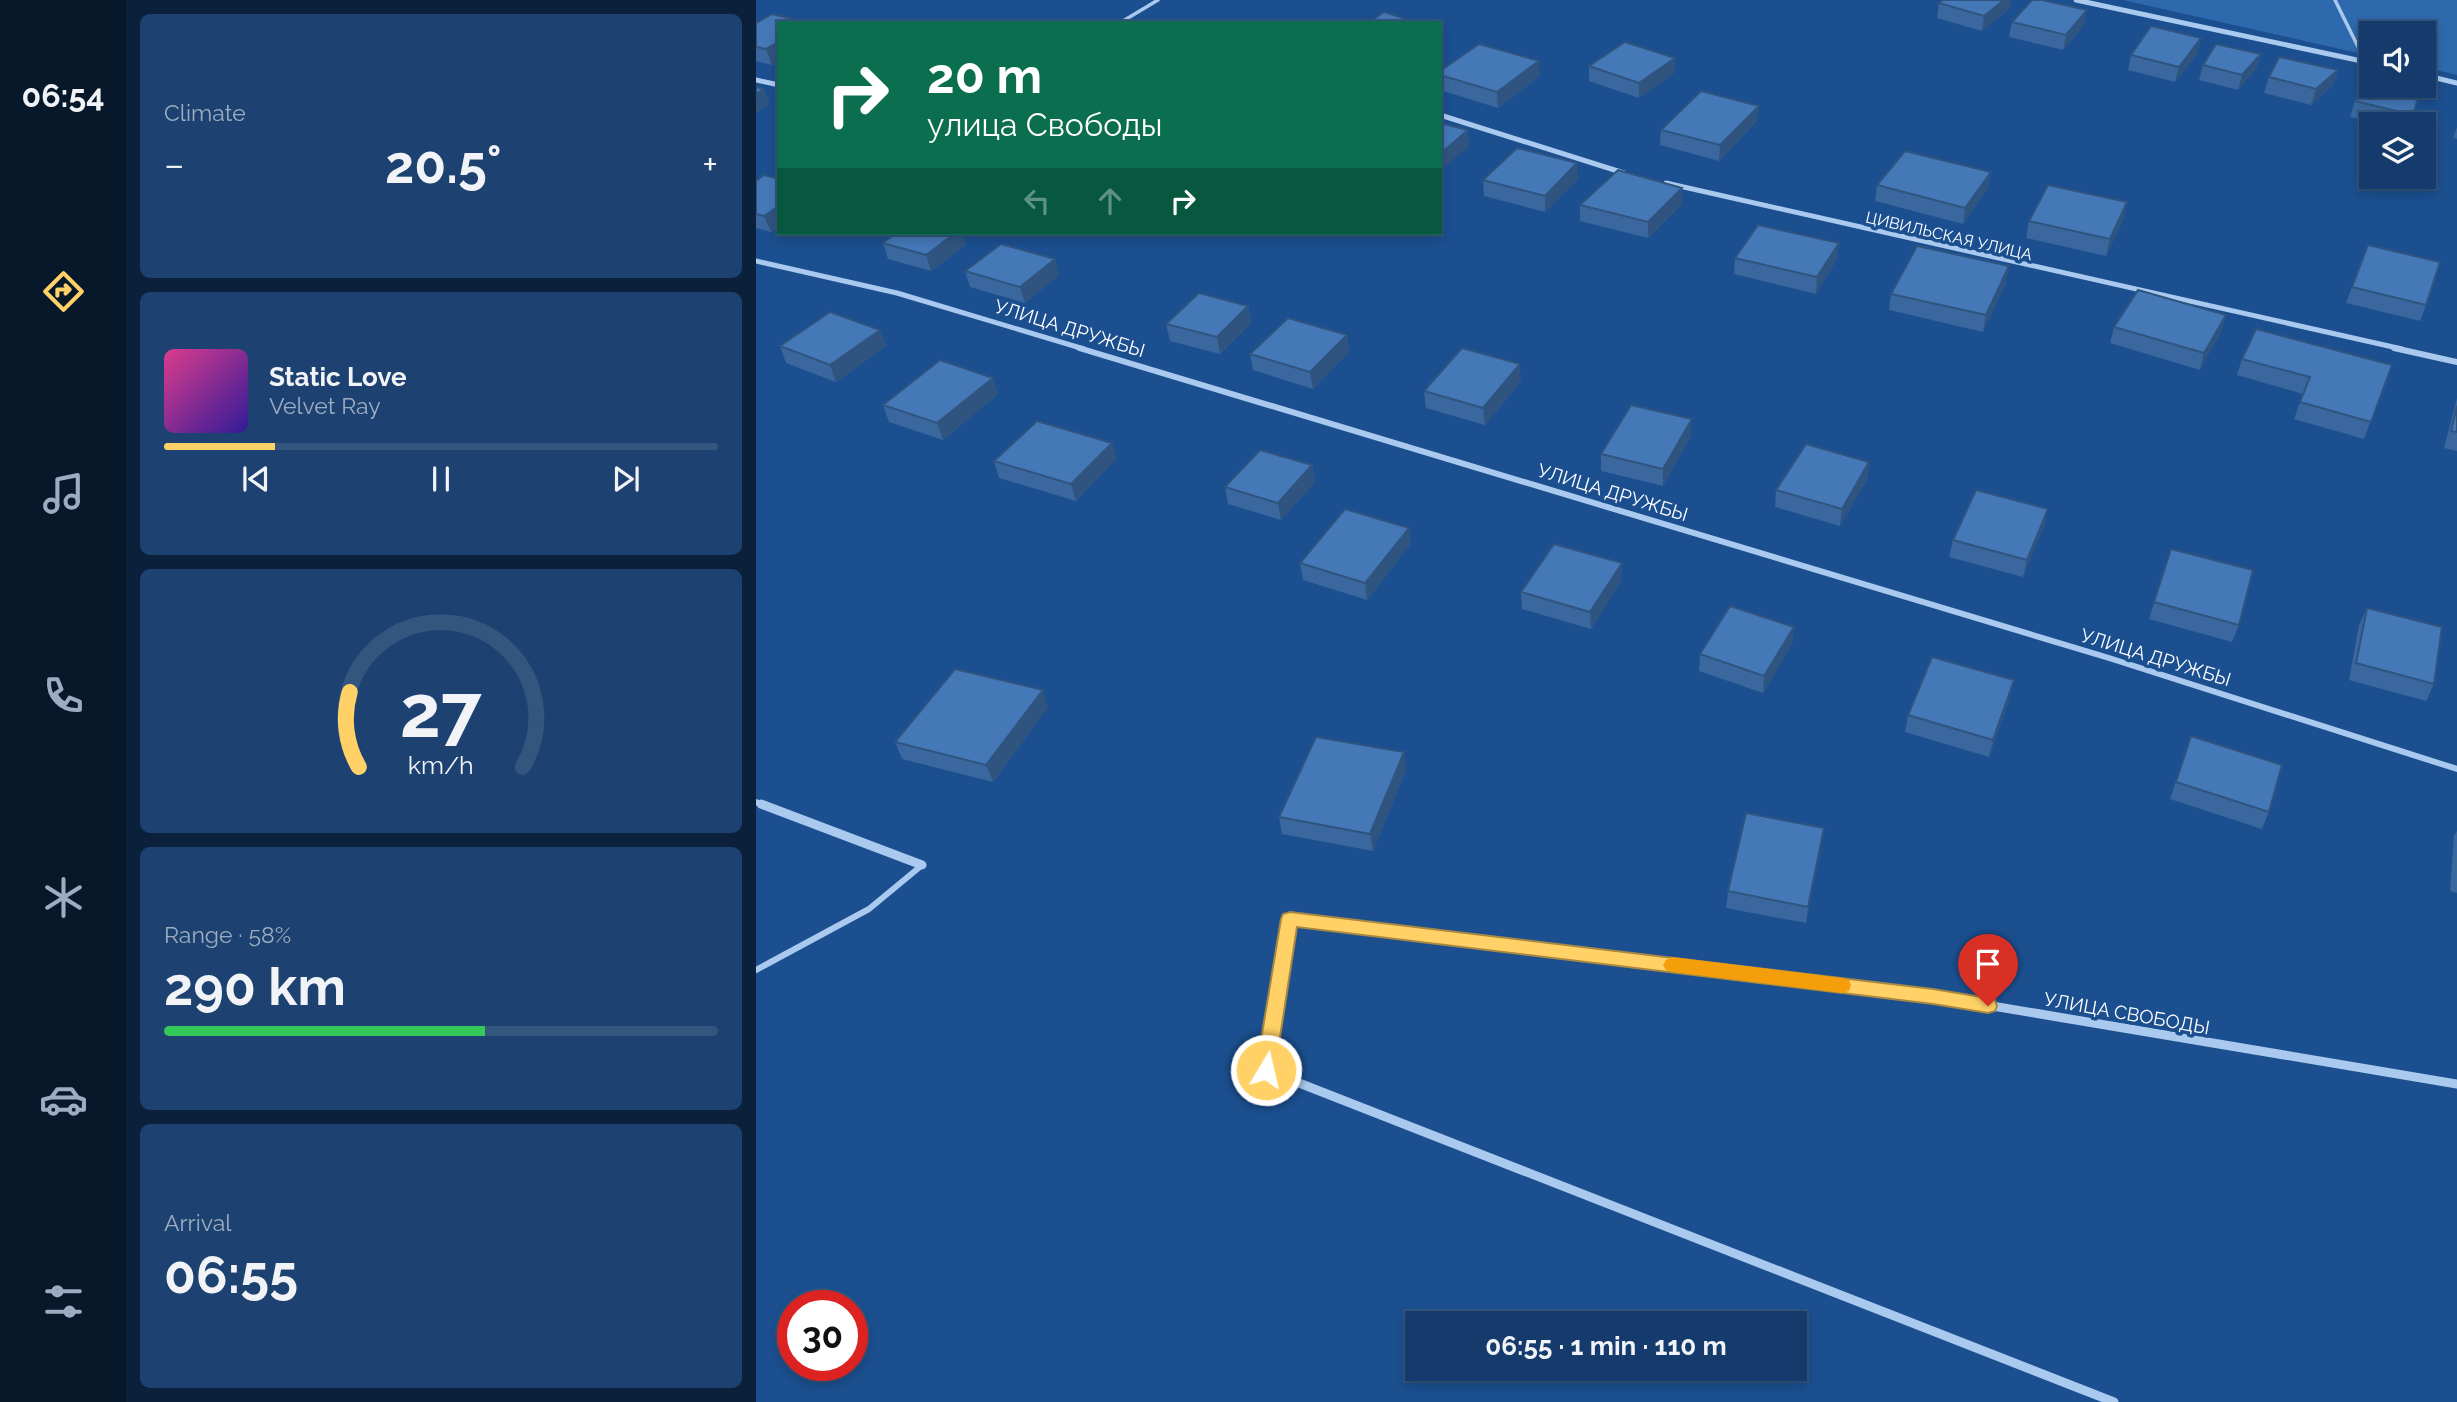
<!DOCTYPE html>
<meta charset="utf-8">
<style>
body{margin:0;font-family:Raleway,sans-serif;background:#1d4271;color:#f1f3f6;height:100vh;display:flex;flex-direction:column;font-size:26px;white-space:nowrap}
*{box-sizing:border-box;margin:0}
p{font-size:23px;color:#9dadc1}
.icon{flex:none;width:38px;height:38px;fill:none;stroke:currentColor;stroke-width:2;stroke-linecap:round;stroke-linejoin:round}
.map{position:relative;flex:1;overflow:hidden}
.panel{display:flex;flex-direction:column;gap:14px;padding:14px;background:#0b203b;width:630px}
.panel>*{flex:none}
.banner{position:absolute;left:21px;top:21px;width:665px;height:214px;border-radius:0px;box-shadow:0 4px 10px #0003,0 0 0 2px #33557e;background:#0b6e4f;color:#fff;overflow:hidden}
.controls{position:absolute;left:1603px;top:21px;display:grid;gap:14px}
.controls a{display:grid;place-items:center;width:77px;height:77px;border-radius:0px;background:#143b6b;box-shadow:0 4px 10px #0003,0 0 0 2px #33557e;font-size:35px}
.speed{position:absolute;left:21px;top:1290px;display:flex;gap:14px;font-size:35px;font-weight:700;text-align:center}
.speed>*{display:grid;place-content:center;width:91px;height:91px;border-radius:50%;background:#143b6b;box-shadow:0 4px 10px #0003,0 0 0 2px #33557e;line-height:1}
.speed .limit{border:10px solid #d22;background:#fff;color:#111}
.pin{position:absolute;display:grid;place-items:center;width:60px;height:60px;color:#fff;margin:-72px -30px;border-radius:50% 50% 50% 0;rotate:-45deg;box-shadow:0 0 7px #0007}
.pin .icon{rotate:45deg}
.me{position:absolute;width:77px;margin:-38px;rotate:9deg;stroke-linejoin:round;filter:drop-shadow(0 0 5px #0008)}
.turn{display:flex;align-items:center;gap:24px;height:147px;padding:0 35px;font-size:32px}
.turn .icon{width:91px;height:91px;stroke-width:2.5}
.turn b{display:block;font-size:49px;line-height:60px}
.lanes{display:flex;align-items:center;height:66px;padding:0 35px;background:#0003;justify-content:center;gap:35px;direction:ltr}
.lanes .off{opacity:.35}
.big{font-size:52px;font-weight:700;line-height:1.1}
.panel .widget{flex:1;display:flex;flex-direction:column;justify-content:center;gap:10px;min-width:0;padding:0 24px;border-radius:10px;background:#1d4271}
.panel .dial{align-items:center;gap:0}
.dial svg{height:182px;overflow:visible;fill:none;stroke:#33557e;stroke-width:7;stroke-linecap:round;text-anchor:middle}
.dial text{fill:#f1f3f6;stroke:none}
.song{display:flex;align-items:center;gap:21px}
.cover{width:84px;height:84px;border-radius:10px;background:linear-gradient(135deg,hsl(330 70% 55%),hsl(250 70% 35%))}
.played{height:7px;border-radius:4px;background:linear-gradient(90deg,#ffd166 20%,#33557e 20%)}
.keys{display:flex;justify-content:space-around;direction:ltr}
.heat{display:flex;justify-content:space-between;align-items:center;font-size:38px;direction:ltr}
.charge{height:10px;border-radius:5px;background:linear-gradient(90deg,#34c759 58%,#33557e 0)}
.trip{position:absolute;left:649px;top:1311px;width:402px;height:70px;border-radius:0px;background:#143b6b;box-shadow:0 4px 10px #0003,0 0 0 2px #33557e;font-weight:700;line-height:70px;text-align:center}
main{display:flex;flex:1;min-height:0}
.menu{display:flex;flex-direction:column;width:126px;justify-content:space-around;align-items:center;background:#08182b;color:#9dadc1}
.menu .icon{width:49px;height:49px}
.menu .active{color:#ffd166}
.menu b{font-size:32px;color:#f1f3f6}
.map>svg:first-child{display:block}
.green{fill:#2e69ad}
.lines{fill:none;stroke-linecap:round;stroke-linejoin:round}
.service-far1{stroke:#a9c9ee;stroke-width:3.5}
.service{stroke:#a9c9ee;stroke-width:6}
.minor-far2{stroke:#a9c9ee;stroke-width:5}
.minor-far1{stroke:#a9c9ee;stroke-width:6}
.minor{stroke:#a9c9ee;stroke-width:9}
.wall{fill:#3a679d}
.shaded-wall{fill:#305480}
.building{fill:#4478b7;stroke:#305480;stroke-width:2}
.route{fill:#ffd166;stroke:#a68842;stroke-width:2}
.slow{fill:#f59e0b}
.labels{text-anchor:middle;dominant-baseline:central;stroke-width:7;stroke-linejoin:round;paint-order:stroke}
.far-street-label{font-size:16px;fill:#fff;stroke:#1b4f8f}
.street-label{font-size:19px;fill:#fff;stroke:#1b4f8f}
</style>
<main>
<nav class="menu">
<b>06:54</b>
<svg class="icon active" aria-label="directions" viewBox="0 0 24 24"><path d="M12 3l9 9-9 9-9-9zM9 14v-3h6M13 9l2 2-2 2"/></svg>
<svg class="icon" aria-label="music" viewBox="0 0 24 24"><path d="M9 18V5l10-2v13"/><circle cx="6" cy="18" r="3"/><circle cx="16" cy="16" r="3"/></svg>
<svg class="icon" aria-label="phone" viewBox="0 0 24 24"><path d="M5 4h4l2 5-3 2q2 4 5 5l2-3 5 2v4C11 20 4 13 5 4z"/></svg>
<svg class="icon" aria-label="climate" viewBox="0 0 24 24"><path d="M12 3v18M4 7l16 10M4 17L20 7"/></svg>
<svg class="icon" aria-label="car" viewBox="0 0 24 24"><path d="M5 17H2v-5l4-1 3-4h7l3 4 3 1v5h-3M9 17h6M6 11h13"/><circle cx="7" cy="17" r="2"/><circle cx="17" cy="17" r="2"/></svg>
<svg class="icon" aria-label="filters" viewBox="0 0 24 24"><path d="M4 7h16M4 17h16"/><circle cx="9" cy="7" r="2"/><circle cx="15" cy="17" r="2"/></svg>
</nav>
<section class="panel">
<div class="widget"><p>Climate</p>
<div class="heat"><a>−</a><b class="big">20.5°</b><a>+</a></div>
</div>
<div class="widget">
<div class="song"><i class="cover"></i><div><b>Static Love</b><p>Velvet Ray</p></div></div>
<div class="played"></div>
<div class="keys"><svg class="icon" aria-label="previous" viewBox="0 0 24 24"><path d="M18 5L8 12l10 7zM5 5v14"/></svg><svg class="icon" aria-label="pause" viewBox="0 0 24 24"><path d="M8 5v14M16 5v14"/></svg><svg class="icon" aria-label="next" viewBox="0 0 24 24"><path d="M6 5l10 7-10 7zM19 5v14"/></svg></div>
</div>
<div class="widget dial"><svg viewBox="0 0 100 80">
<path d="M14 69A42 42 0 1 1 86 69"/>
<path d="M14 69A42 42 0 0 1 10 36" stroke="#ffd166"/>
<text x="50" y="56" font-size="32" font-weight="700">27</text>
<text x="50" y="72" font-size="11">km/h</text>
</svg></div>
<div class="widget"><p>Range · 58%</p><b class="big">290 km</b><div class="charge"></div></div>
<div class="widget"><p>Arrival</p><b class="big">06:55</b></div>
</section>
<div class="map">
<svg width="1701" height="1402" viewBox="0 0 1701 1402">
<rect width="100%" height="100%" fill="#1b4f8f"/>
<path class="green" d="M1367,0H1701V75L1668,67V33H1615V56Z"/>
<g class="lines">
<path class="service-far1" d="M1579,0L1609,61
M367,21L402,0"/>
<path class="service" d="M0,970L113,909L165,866"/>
<path class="minor-far2" d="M1320,0L1615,63
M365,23H371
M1668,75L1701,83
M0,80L23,85
M684,115L868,173
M910,183L1646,349
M0,261L141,293L328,349"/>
<path class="minor-far1" d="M323,348L1353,658L1701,769
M1638,348L1701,362
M0,802L10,806"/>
<path class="minor" d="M5,804L166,865
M1358,1402L510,1070L534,919L1177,996L1701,1084"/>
</g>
<path class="wall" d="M1187,0H1255L1253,9L1226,31L1181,18L1183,3Z
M1256,22L1328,25L1307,50L1253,37Z
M0,23H23V60L16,65L0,61Z
M1445,38L1441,54L1419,82L1372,70L1375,55Z
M1505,54L1500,69L1482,90L1443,80L1447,65Z
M833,66L918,73L883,98L833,81Z
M1582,70L1577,85L1555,105L1508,93L1513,77Z
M684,71L784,76L742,108L684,90Z
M1665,88L1653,124H1626L1594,117L1599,101Z
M1001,121L963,161L904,145L905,130Z
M1701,127V139L1697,138Z
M23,179V226L15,232L0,228V181Z
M822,179L789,212L728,196L727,180Z
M1121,185L1232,188L1207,224L1119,201Z
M926,188V204L892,238L824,221V205Z
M1368,218L1350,256L1270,238L1273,221Z
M140,233H206L210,245L175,271L132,259L127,243Z
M1612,245L1670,305L1664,321L1590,303Z
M979,258L1081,259L1060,294L978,274Z
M209,271L303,275L269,303L214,287Z
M1250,282L1227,332L1133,310L1135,294Z
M492,306L495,323L464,354L414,341L410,324Z
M1470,315L1465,331L1444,370L1354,343L1358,327Z
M124,330L130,346L80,382L30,363L24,346Z
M591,335L593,352L557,389L497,370L494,354Z
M1486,359L1636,365L1608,439L1538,419L1547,394L1481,375Z
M237,378L242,394L187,440L133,422L127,405Z
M765,381L729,425L670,408L668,391Z
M1701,398V451L1688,448Z
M935,436L907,486L845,471V454Z
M356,443L360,459L320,501L243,478L238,461Z
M1113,462L1111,479L1084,526L1019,507L1020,490Z
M556,465L559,482L525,520L472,504L469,487Z
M1292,509L1288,526L1267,577L1193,557L1197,540Z
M653,528L654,545L611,600L547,580L544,563Z
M1415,549L1483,625L1476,642L1393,619Z
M865,581L835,629L766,609L765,592Z
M1611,608L1678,684L1670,701L1593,680L1603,625Z
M1038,627L1036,644L1007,693L943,671L944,654Z
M1254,698L1233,757L1149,732L1152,715Z
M292,707L237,782L146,759L139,742Z
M1435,736L1513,812L1506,829L1414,799Z
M650,770L617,851L526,834L523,817Z
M1068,828L1050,923L970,908L972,891Z
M1701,831V893L1694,891L1698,836Z"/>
<path class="shaded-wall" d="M1248,0H1255L1253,9L1226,31L1228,16Z
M1331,10L1328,25L1307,50L1310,35Z
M1445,38L1441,54L1419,82L1423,67Z
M23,42V60L16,65L10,49Z
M1505,54L1500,69L1482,90L1486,75Z
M919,58L918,73L883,98V83Z
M783,61L784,76L742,108L741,92Z
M1582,70L1577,85L1555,105L1560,89Z
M8,89L14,104L0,113V94Z
M1003,106L1001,121L963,161L964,145Z
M712,130L713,146L684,171V154Z
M821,163L822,179L789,212V196Z
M1235,172L1232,188L1207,224L1209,208Z
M926,188V204L892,238V222Z
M1371,202L1368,218L1350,256L1354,239Z
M23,206V226L15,232L8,216Z
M199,233H206L210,245L175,271L170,255Z
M1083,243L1081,259L1060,294L1061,277Z
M299,259L303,275L269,303L264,287Z
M1253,266L1250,282L1227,332L1230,315Z
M492,306L495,323L464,354L461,337Z
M1470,315L1465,331L1444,370L1448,353Z
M124,330L130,346L80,382L74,365Z
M591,335L593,352L557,389L554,372Z
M764,364L765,381L729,425L727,408Z
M237,378L242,394L187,440L181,423Z
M936,419L935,436L907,486V469Z
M356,443L360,459L320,501L315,484Z
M1113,462L1111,479L1084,526L1086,509Z
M556,465L559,482L525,520L522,503Z
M1292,509L1288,526L1267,577L1271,560Z
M653,528L654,545L611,600L609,583Z
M866,563L865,581L835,629L834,612Z
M1038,627L1036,644L1007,693L1008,676Z
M1258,680L1254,698L1233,757L1237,740Z
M287,690L292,707L237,782L230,765Z
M648,752L650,770L617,851L614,834Z
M1068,828L1066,845L1050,923L1052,907Z"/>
<path class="building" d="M1187,0H1248L1228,16L1183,3Z
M1276,0H1286L1331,10L1310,35L1256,22Z
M628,12L663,23H612Z
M16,14L53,23H23V42L10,49L0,47V23Z
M1395,26L1445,38L1423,67L1375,55Z
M869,42L919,58L883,83L833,66Z
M723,44L783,61L741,92L684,75V71Z
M1460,44L1505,54L1486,75L1447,65Z
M1523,57L1582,70L1560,89L1513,77Z
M1615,79V86H1654L1665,88L1657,115L1599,101Z
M0,87L8,89L0,94Z
M945,91L1003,106L964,145L905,130Z
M684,123L712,130L684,154Z
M761,148L821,163L789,196L727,180Z
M1149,151L1235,172L1209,208L1121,185Z
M862,170L926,188L892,222L824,205Z
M8,175L23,179V206L8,216L0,214V181Z
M1292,185L1371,202L1354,239L1273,221Z
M1002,225L1083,243L1061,277L979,258Z
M140,233H199L170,255L127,243Z
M245,244L299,259L264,287L209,271Z
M1612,245L1684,262L1670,305L1596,287Z
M1161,246L1253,266L1230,315L1135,294Z
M1382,290L1470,315L1448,353L1358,327Z
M443,293L492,306L461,337L410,324Z
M74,312L124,330L74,365L24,346Z
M532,318L591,335L554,372L494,354Z
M1500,329L1636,365L1615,422L1544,402L1554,377L1486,359Z
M706,348L764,364L727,408L668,391Z
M184,360L237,378L181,423L127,405Z
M875,405L936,419L907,469L845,454Z
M1701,406V432L1695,431Z
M281,421L356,443L315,484L238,461Z
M1050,444L1113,462L1086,509L1020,490Z
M504,450L556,465L522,503L469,487Z
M1220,490L1292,509L1271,560L1197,540Z
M589,509L653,528L609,583L544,563Z
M798,544L866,563L834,612L765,592Z
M1415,549L1497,570L1483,625L1398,602Z
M974,606L1038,627L1008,676L944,654Z
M1611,608L1686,627L1678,684L1600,663Z
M1176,657L1258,680L1237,740L1152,715Z
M199,669L287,690L230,765L139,742Z
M1435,736L1526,765L1513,812L1420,782Z
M560,737L648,752L614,834L523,817Z
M990,813L1068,828L1052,907L972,891Z"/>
<path class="route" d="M534,912L1177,989L1232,998L1239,1000L1241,1006L1239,1011L1232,1013L1177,1004L541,927L519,1070L517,1076L510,1078L503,1076L500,1070L525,919L527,914Z"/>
<path class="slow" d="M916,957L1086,978L1093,980L1095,985L1093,991L1086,993L916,972L910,970L907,965L910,960Z"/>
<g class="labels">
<g class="far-street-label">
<text transform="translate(1193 236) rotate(13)">ЦИВИЛЬСКАЯ УЛИЦА</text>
</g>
<g class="street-label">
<text transform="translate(314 328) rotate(17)">УЛИЦА ДРУЖБЫ</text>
<text transform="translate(857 492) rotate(17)">УЛИЦА ДРУЖБЫ</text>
<text transform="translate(1400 657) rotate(17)">УЛИЦА ДРУЖБЫ</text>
<text transform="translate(1371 1013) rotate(10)">УЛИЦА СВОБОДЫ</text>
</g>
</g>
</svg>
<div class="controls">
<a><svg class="icon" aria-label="sound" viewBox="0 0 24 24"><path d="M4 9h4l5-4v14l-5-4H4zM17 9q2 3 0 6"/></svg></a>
<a><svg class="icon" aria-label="layers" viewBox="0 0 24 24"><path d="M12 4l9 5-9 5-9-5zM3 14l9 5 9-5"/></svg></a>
</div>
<div class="speed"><div class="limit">30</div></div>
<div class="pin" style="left:1232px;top:1006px;background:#d93025"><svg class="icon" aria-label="arrive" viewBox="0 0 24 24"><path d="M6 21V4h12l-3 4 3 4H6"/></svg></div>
<svg class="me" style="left:510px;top:1070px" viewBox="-20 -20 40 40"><circle r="17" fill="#ffd166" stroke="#fff" stroke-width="3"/><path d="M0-11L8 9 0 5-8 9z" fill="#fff"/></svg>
<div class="trip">06:55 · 1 min · 110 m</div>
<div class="banner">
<div class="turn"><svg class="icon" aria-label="right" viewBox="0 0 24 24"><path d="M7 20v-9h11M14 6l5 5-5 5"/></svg><div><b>20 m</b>улица Свободы</div></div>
<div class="lanes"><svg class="icon off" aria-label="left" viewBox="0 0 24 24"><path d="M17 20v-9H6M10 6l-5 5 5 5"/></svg><svg class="icon off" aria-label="ahead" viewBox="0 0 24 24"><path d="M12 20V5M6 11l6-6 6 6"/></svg><svg class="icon" aria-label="right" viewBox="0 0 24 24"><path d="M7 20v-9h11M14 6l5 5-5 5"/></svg></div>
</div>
</div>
</main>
